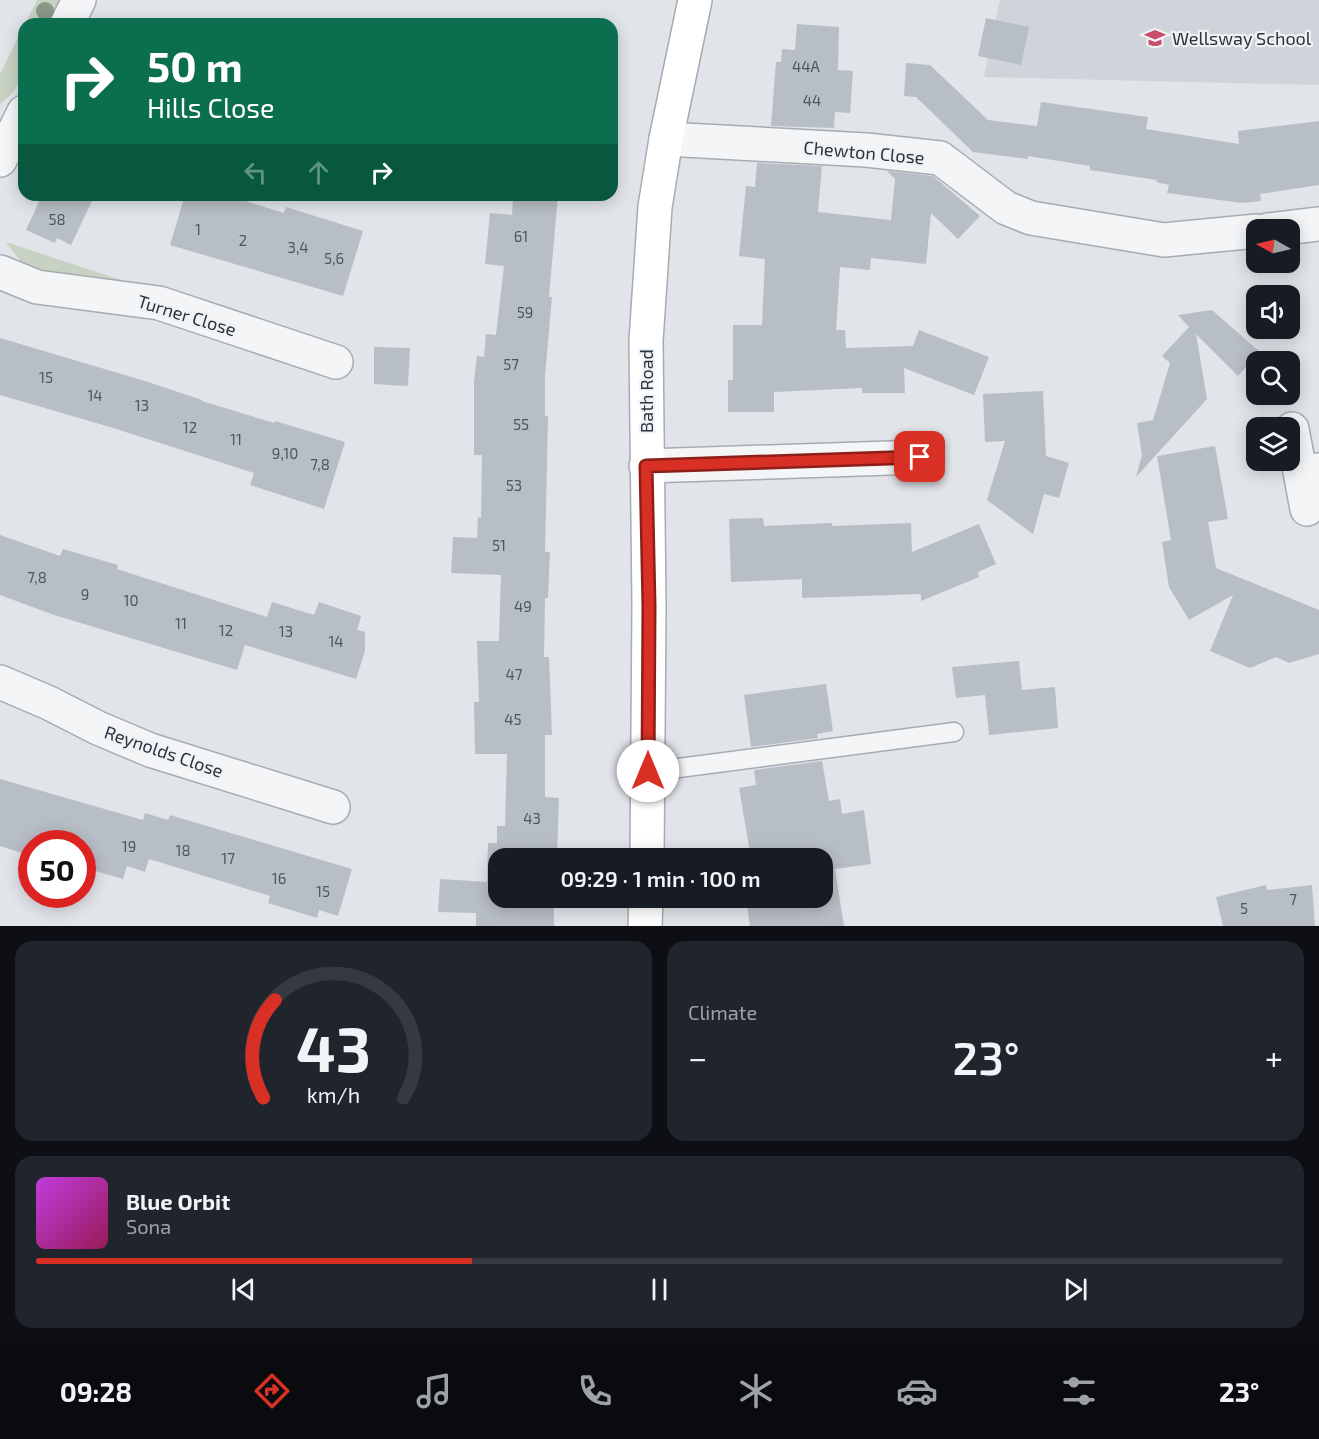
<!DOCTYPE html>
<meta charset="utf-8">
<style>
body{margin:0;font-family:"Exo 2",sans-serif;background:#20242c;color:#f1f3f6;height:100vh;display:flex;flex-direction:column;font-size:22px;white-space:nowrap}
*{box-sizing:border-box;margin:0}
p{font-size:20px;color:#9ea1a6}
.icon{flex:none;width:33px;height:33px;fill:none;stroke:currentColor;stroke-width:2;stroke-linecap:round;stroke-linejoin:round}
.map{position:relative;height:926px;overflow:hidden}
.drawer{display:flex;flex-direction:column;gap:15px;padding:15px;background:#0d0f14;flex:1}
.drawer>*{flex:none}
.hud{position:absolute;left:18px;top:18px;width:600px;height:183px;border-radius:18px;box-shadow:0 3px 15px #0003;background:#0b6e4f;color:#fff;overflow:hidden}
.needle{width:39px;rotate:278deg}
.tools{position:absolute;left:1246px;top:219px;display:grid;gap:12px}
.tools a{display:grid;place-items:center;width:54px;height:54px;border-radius:12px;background:#171b24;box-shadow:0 3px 15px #0003;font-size:30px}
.speed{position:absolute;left:18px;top:830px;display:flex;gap:12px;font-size:30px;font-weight:700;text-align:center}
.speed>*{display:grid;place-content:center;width:78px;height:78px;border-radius:50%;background:#171b24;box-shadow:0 3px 15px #0003;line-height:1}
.speed .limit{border:9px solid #d22;background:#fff;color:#111}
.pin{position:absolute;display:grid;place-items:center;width:51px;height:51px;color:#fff;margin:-26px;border-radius:12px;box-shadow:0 3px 9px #0006}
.me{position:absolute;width:66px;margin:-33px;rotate:0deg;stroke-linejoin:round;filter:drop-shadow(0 0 4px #0008)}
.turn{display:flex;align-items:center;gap:21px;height:126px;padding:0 30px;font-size:27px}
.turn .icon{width:78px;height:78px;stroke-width:2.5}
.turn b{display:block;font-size:42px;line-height:51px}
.lanes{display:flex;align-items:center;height:57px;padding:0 30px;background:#0003;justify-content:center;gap:30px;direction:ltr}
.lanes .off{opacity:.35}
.big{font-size:45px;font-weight:600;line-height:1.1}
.drawer .card{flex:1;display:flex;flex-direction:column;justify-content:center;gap:9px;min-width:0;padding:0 21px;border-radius:18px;background:#20242c}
.drawer .dial{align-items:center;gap:0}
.dial svg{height:156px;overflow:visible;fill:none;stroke:#363941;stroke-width:7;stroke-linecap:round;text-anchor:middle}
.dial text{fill:#f1f3f6;stroke:none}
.song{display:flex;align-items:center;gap:18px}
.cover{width:72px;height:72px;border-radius:9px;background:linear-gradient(135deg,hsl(290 70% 55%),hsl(330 70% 35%))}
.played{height:6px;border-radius:3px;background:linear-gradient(90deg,#d93025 35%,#363941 35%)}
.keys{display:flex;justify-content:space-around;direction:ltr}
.heat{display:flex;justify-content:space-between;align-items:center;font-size:33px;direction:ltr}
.drawer .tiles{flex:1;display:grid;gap:15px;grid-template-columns:1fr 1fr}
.card:last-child{grid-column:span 2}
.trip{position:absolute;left:488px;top:848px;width:345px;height:60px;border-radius:18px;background:#171b24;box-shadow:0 3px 15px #0003;font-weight:600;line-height:60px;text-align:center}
.dock{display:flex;height:96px;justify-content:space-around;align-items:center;background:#090b0e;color:#9ea1a6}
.dock .icon{width:42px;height:42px}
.dock .on{color:#d93025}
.dock b{font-size:27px;color:#f1f3f6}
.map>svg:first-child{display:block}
.built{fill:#cfd4da}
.green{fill:#c8d2c2}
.building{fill:#b8bec5}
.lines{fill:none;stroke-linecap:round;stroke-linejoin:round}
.service-casing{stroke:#a6acb3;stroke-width:21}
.minor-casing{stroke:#a6acb3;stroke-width:36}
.secondary-casing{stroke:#a6acb3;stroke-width:36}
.service{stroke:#f3f5f7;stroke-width:18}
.minor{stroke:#f3f5f7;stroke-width:33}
.secondary{stroke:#fff;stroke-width:33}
.tree{fill:#899888}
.route-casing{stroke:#8d1f18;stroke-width:15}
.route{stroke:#d93025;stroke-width:10}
.labels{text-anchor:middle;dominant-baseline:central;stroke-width:4.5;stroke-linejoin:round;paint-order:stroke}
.number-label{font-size:15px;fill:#4e5660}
.poi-label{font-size:18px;fill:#2a343f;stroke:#f0f3f6;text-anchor:start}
.street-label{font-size:18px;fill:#2a343f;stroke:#f0f3f6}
</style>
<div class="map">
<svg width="1319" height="926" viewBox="0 0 1319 926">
<rect width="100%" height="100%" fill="#e1e4e9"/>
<path class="built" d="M1000,0H1319V85L984,77Z"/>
<path class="green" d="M37,0H61L49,24H25Z
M24,26C24,61 31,80 0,104V74Z
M6,242L136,285C108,281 52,280 28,267C19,261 12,250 6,242Z"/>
<path class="building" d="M986,18L1029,27L1021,65L978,56Z
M797,24L839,27L838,70L853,71L850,113L835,112L834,128L771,126L776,62H781L782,49L795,50Z
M906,63L930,65L988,120L1037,126L1041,102L1148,117L1146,129L1239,144L1238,131L1319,121V185L1260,194L1261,201L1242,203L1167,193L1169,185L1156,182L1157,180L1090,170V166L1028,156V159L973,152L916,97L904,96Z
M757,163L822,166L818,212L891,220L895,179L887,171L933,176L980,216L958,239L931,213L926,264L871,258L870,270L840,267L836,330H845L846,348L913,346L919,330L989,357L974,395L904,368L905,393H862V388L774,392V412H728V380H733V325H762L765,259L739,256L746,186L755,187Z
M42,195H95L71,245L57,238L55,243L26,230Z
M185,195H226L284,213L286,207L363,231L343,296L170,245Z
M513,195H558L549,297H552L545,376V416H548L545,552H550L548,598H545L544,657H549L552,735H545V797L559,798L557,858H498V897H554V926H476V913L438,912L440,879L487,882L488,843H497V826H505L507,754H475L474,702H479L477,641H499L501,575L451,573L453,537L477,538L478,517L481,518L482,455H474V382L477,356L484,357L486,334L496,335L504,266L485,264L490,213L512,215Z
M1212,310L1260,352L1238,376L1196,334L1207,399L1136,477L1142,455L1137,423L1153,420L1170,363L1162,356L1189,327L1178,315Z
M0,338L145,381L202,400V401L274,423L275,421L345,442L324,509L250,485L254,473L110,427L0,395Z
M374,347L410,348L408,386L374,384Z
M1043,391L1046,456L1069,463L1059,498L1044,494L1033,534L987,500L1005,441L985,442L983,394Z
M1215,446L1228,519L1208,522L1216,568L1319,610V654L1289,663L1276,657L1250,668L1210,651L1233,595L1189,620L1169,587L1162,542L1171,540L1157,456Z
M763,518L764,526L832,523V526L911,523L912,552L979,524L996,564L978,572L979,577L921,601V594L802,598V579L731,582L729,519Z
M0,535L60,556L63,549L118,565L117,569L267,617L272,602L314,615L319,602L361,616L357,630L365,632V651L356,679L245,645L237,670L54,615L0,595Z
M1019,661L1022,690L1055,687L1058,728L989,735L985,695L956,698L952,667Z
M826,684L833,731L817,734L818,738L751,747L744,695Z
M822,761L829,801L840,799L842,814L864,810L871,864L835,869L844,926H750L746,898L822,897V858H751L739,788L756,785L754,770Z
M0,779L143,820L145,813L168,820L170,815L352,869L338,916L319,910L317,918L268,903L270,896L149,859L145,872L127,866L123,879L82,867V843H32V856L0,846Z
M1266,885L1267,890L1312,885L1315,926H1223L1216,897Z"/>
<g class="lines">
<g class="service-casing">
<path id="service" d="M648,772L954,732"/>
</g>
<g class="minor-casing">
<path id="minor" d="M67,24L79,0
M666,139L866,150L940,158L1006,208L1031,218L1164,240L1257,231
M0,160L24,112
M1268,230L1319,224
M0,272L37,287L159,303L336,362
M1292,429L1300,472L1319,470
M646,466L920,457
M1300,472L1307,509
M0,682L49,703L98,728L150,750L333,807"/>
</g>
<g class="secondary-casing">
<path id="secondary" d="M647,858L649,606L646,341L655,207L666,139L695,0
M645,926L646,897"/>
</g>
<use href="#service" class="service"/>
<use href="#minor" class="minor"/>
<use href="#secondary" class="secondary"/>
</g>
<circle class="tree" cx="45" cy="11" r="9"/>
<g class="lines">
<g class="route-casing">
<path id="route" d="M648,771L649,606L646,466L920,457"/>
</g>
<use href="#route" class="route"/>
</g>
<defs>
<g id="school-bare" transform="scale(1.62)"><path d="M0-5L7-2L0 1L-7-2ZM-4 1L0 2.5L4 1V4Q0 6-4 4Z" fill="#c74d69" stroke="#f0f3f6" stroke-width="2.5" paint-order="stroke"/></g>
</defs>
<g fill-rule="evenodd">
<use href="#school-bare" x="1155" y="38"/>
</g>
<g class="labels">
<g class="number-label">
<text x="806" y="66">44A</text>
<text x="812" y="100">44</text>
<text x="57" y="219">58</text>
<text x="198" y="229">1</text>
<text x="521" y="236">61</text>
<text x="243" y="240">2</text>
<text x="298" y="247">3,4</text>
<text x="334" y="258">5,6</text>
<text x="525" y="312">59</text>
<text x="511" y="364">57</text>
<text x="46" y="377">15</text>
<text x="95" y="395">14</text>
<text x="142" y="405">13</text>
<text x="521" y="424">55</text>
<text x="190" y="427">12</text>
<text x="236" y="439">11</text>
<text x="285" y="453">9,10</text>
<text x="320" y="464">7,8</text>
<text x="514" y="485">53</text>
<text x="499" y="545">51</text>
<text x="37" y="577">7,8</text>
<text x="85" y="594">9</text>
<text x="131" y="600">10</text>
<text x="523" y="606">49</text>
<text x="181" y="623">11</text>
<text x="226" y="630">12</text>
<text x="286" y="631">13</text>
<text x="336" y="641">14</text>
<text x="514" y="674">47</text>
<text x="513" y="719">45</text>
<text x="532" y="818">43</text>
<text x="129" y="846">19</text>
<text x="183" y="850">18</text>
<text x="228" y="858">17</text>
<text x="279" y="878">16</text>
<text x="323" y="891">15</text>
<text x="1293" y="899">7</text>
<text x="1244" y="908">5</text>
</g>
<g class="poi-label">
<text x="1172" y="38">Wellsway School</text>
</g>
<g class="street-label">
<text transform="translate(864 152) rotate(5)">Chewton Close</text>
<text transform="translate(187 315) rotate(17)">Turner Close</text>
<text transform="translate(646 391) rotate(-90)">Bath Road</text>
<text transform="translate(164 751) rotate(19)">Reynolds Close</text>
</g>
</g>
</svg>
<div class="tools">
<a><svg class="needle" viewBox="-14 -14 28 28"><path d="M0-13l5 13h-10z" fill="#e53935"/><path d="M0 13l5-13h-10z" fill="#9ea1a6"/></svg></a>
<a><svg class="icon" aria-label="sound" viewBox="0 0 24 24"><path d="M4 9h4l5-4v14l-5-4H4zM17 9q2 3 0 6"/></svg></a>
<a><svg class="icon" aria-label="search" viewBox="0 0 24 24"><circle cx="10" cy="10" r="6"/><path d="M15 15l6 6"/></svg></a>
<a><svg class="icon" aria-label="layers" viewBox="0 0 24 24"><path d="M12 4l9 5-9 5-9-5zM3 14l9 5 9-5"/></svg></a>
</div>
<div class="speed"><div class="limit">50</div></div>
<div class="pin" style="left:920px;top:457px;background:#d93025"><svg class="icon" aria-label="arrive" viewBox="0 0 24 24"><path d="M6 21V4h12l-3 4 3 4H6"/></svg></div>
<svg class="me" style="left:648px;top:771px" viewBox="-20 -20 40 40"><circle r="19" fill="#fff"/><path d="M0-13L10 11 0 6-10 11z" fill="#d93025"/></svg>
<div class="trip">09:29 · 1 min · 100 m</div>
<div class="hud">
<div class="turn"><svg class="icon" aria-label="right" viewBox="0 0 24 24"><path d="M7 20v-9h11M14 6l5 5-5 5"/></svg><div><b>50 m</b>Hills Close</div></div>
<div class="lanes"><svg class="icon off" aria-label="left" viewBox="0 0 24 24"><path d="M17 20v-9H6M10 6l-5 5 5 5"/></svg><svg class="icon off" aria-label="ahead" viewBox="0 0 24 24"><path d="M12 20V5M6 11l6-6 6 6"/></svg><svg class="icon" aria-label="right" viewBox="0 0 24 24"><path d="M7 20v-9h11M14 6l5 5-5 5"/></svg></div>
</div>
</div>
<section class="drawer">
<div class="tiles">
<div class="card dial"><svg viewBox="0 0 100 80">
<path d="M14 69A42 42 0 1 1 86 69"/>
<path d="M14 69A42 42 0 0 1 20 19" stroke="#d93025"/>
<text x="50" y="56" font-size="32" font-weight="700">43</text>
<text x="50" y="72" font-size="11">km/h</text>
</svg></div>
<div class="card"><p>Climate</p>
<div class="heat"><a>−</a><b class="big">23°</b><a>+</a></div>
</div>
<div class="card">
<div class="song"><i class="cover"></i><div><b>Blue Orbit</b><p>Sona</p></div></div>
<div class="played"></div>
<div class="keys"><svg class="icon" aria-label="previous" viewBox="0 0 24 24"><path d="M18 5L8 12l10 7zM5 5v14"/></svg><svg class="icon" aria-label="pause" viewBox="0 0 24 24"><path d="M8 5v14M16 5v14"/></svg><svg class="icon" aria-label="next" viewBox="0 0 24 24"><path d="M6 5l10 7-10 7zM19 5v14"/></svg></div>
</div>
</div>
</section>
<nav class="dock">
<b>09:28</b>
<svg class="icon on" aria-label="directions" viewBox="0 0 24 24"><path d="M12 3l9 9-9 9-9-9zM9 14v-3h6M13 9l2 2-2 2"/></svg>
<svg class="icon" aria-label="music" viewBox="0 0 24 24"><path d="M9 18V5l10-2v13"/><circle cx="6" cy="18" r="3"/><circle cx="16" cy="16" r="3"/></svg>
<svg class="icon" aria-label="phone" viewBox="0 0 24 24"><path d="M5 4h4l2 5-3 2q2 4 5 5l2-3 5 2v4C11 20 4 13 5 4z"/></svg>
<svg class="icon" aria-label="climate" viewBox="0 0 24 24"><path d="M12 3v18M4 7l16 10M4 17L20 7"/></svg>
<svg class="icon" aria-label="car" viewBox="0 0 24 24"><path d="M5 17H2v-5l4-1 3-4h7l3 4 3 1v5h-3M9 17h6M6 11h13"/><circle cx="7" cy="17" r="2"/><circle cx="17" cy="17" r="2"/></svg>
<svg class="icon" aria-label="filters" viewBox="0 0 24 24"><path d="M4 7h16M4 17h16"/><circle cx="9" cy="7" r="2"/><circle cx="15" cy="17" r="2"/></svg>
<b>23°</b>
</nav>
